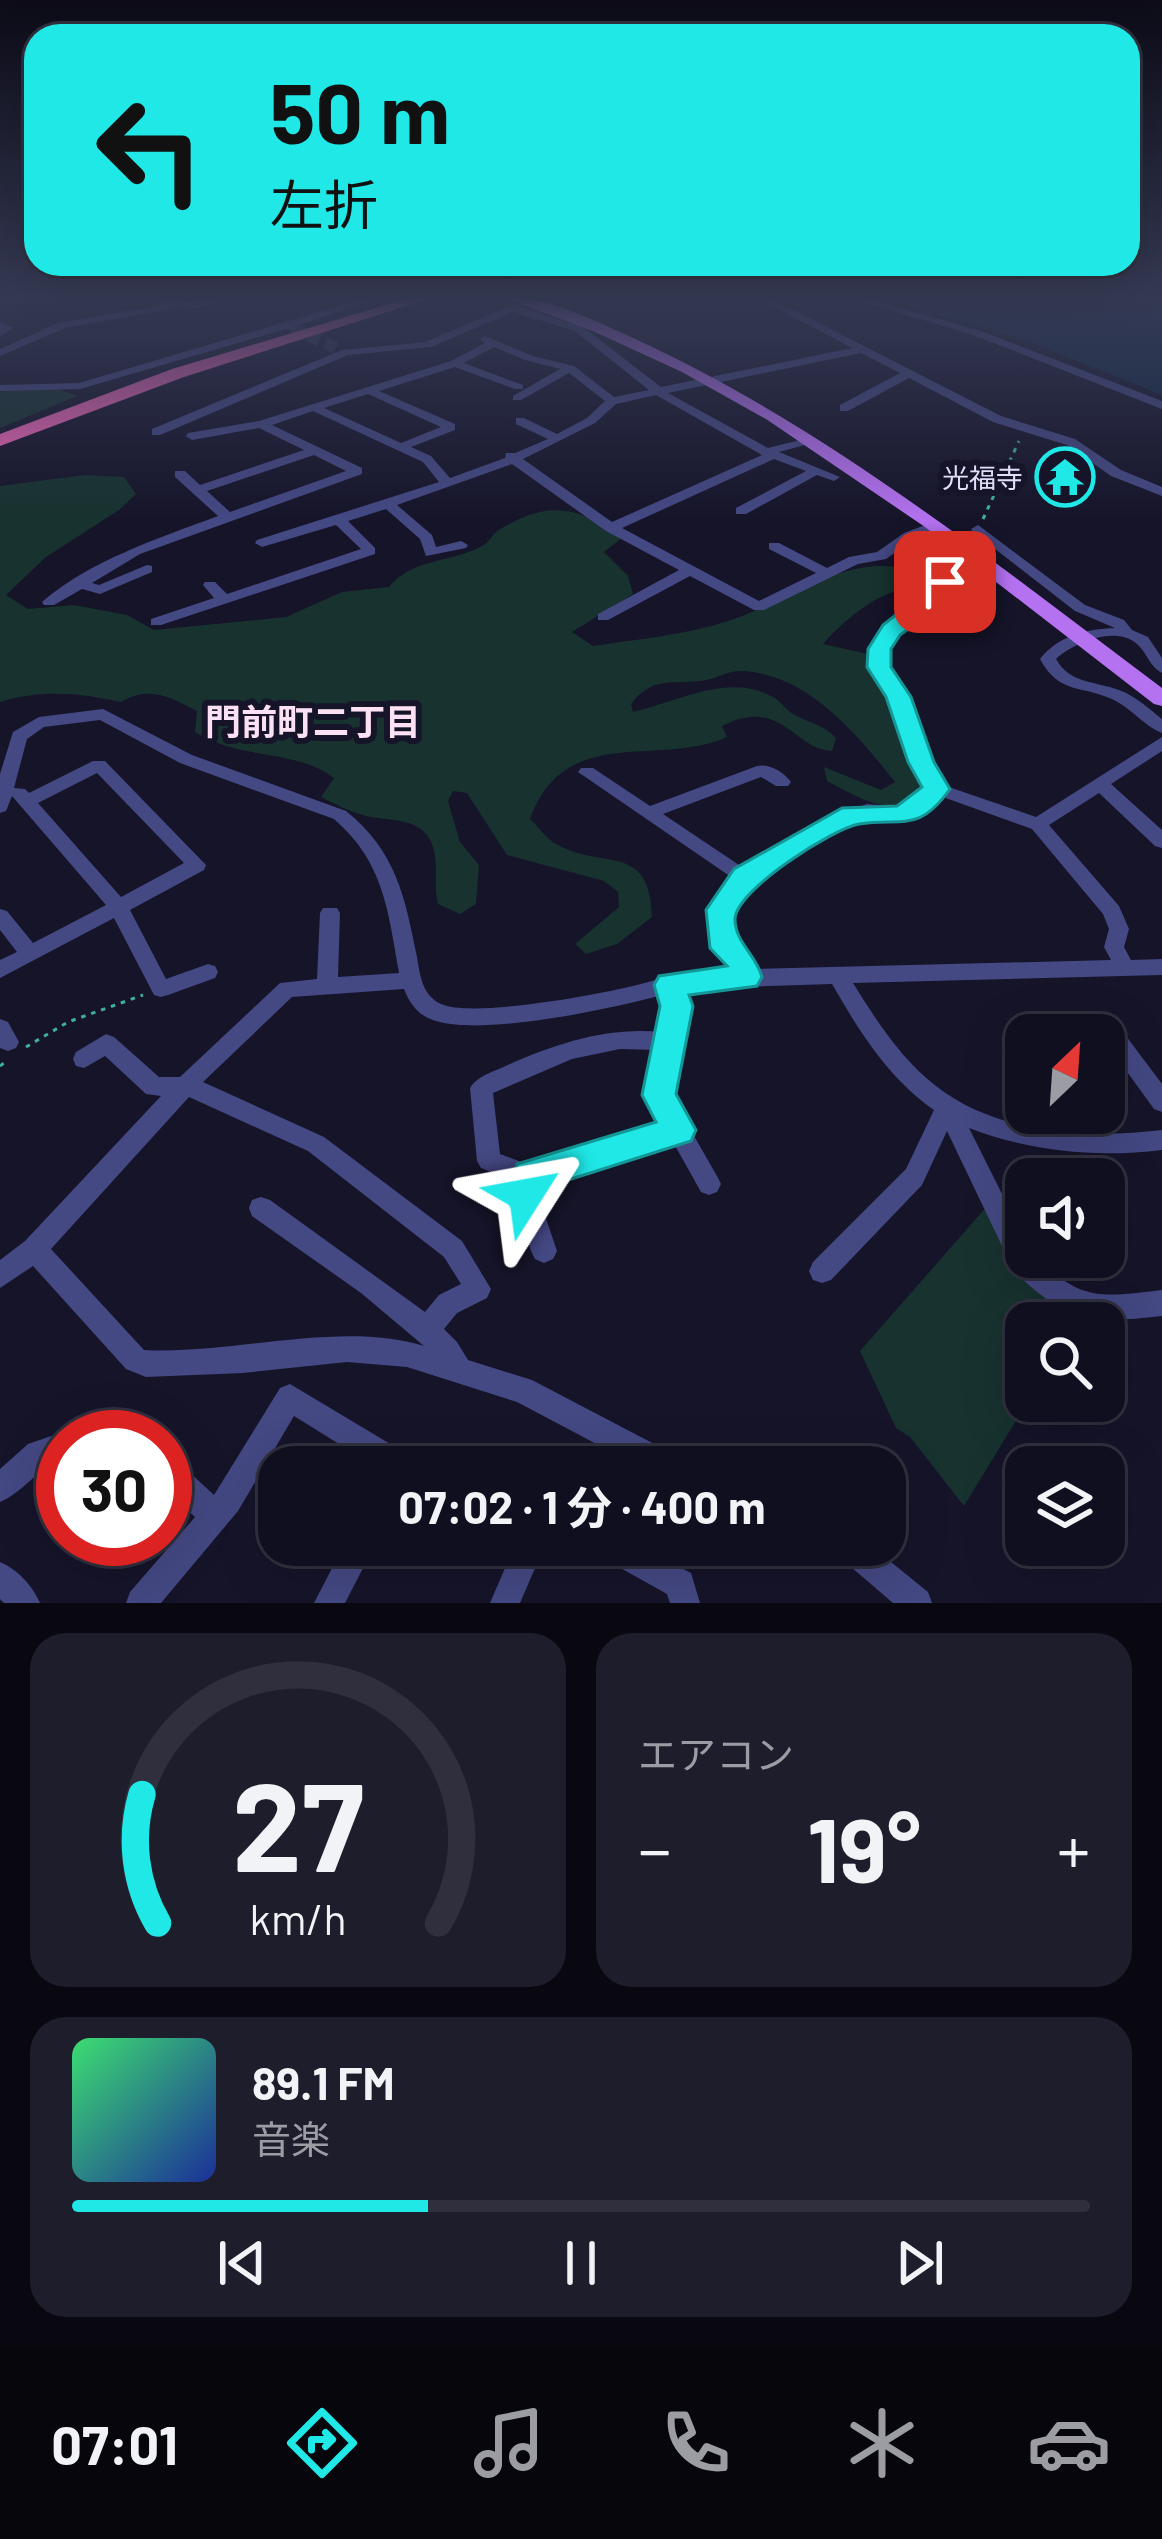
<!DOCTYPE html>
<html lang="ja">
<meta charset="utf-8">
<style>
body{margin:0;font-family:Barlow,"Noto Sans JP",sans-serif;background:#1e1d2c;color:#f1f3f6;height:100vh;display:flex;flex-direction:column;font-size:45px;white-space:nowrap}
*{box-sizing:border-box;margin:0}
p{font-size:39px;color:#9c9ca4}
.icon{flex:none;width:66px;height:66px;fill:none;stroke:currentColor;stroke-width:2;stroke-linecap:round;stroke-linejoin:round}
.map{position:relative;height:1603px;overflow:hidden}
.details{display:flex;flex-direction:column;gap:30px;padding:30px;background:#090811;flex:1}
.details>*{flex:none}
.guide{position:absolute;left:24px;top:24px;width:1116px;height:252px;border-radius:36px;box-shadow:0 12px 48px #0002,0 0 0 3px #302f3d;background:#1fe8e7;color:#111;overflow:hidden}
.needle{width:78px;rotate:25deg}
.buttons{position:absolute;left:1005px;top:1014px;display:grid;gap:24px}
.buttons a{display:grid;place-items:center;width:120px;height:120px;border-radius:24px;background:#100f1f;box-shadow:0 12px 48px #0002,0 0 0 3px #302f3d;font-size:60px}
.speed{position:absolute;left:36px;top:1410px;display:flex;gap:24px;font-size:60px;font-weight:700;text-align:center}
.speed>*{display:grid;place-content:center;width:156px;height:156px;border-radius:50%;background:#100f1f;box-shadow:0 12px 48px #0002,0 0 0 3px #302f3d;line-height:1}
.speed .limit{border:18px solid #d22;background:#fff;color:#111}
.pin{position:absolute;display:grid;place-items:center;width:102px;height:102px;color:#fff;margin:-51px;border-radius:24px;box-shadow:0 6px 18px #0006}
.me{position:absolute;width:132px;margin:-66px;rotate:56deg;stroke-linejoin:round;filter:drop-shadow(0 0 9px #0008)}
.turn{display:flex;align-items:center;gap:42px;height:252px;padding:0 48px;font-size:54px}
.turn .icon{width:156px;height:156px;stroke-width:2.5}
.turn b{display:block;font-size:84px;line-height:102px}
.big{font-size:90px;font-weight:700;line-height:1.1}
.details .tile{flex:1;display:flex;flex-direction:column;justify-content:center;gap:18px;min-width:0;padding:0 42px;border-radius:36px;background:#1e1d2c}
.details .dial{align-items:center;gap:0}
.dial svg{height:312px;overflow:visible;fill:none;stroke:#302f3d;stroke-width:7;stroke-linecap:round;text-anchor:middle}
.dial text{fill:#f1f3f6;stroke:none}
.song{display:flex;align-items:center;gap:36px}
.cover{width:144px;height:144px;border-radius:18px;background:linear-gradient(135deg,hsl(140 70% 55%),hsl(230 70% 35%))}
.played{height:12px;border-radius:6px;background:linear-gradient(90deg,#1fe8e7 35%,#302f3d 35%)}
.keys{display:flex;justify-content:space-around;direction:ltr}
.heat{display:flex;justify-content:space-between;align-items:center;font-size:66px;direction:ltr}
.details .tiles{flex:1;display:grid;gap:30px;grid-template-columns:1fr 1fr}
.tile:last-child{grid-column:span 2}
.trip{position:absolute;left:258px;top:1446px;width:648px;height:120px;border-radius:36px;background:#100f1f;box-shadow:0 12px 48px #0002,0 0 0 3px #302f3d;font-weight:700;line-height:120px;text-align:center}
.menu{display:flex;height:192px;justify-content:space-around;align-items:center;background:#06060c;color:#9c9ca4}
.menu .icon{width:84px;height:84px}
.menu .active{color:#1fe8e7}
.menu b{font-size:54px;color:#f1f3f6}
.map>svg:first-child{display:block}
.green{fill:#17322f}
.water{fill:#112944}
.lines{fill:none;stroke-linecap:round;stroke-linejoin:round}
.minor-tunnel{stroke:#333249;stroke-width:12;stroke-dasharray:12 6;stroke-linecap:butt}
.path{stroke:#3eb19e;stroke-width:3;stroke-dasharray:4.5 6;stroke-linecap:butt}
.minor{fill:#444883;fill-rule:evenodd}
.major{fill:#b471f0;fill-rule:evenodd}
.highway{fill:#ef66b6;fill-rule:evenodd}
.route{fill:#1fe8e7;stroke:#149796;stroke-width:3}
.labels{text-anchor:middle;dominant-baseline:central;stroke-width:12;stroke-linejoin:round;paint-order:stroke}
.far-poi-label{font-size:27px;fill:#dfdffc;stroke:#151429;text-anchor:end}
.neighbourhood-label{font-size:36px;font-weight:bold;fill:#fce1f5;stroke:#151429}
</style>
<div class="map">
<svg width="1162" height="1603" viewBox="0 0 1162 1603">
<rect width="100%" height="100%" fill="#151429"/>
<path class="green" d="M49,386L77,396L0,428V392Z
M85,475L124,477L136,494L119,510L46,557L6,595L28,609L74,605L127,615L154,630L286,617L342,592L389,587C412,558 451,563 482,546C490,542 493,532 502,528C551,499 578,508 623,537L604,552L628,576L633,594L572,632L593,646C639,639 686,635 731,620C802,596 857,542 933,578L931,589C891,580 849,615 823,644L872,655L926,780C907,828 859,798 827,781L824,767L881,790L895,782C858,735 807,673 741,671C726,671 719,678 706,680C674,686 654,674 631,704L633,712C677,702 729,672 773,697C781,701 786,711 795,715C810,723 824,725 836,738L832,751C792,749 783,696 722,726L727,737C659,768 565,722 530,819C539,827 547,840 558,845C604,870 650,842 652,917L617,944L586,954L575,944L619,907L618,892L604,881L507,855L467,793L453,791L448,801L460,842L479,865L476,904L460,914L438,904C434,887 437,871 435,855C429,815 391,822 366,816C350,812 335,804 321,797L334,778C294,748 241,761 195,732L197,711C170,697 149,685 121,702C80,693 41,689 0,702V486Z
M989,1204C1012,1261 1024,1287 1080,1317L1076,1323H1026L1028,1401L964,1506L910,1437L896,1428L860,1351Z"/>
<path class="water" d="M881,297H1162V395L1030,342Z"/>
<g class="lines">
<path class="minor-tunnel" d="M292,328L341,350"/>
<path class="path" d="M983,519L1019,441
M26,1047L68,1022L143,995
M0,1066L8,1060"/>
<path class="minor" d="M141,297C158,296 176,303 193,302C211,301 228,296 246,297L190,309L182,307L65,328L0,356V349L58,323L166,304Z
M370,297H384L296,326V330L286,329L80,389L0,391V385L79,383Z
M756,297H768L1001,416L1075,439L1121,470L1162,487V496L1111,476L1067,445L993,422L909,378L848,411H840V405L900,373L861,353L668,393L768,448L812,437V443L779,452L840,477L834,481L817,475L746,514H736V508L806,471L774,459L622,528L759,601L816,573L769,549V543H779L827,568L849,557L877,552L904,533L928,524H938L940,527L914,539L886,559L858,564L764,610H754L690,576L608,620H598V614L679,570L606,531L512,464L397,505L432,535L436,547L461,541L468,545L466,548L426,556L420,539L386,509L348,521L375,548V554L161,625H151V619L214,598L203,585L205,582H215L227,594L361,549L336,525L262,547L255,543L257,540L439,482L423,462L313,411L272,425L362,468V474L140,554L92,583L99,585L147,565L152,566V572L100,594L82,589L54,605H44L42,602C89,561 159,538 218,516L175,477V471H185L200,485L304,450L259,428L192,440L186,436L188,433L259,421L451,361L485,343L480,339L485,336L533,356L574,366L614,397L649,390L575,331L513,312L431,347L348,355L160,435H152V429L342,350L425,342L512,305L583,327L661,387L852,348ZM494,347L525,360L560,369L513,396V400H521L569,373L605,401L587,418L557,434L524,418H516V424L548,439L515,453H506L505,458L450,478L431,456L411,447L455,430V424L379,391L455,367L515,389H523V385L464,363ZM368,394L441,427L401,443L324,408ZM656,395L762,455L612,522L523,459L595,423L616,404ZM314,455L346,471L230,512L207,491Z
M847,297H861L981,331L1162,401V409L973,335Z
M0,322L13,328L0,337Z
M978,525L1085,605L1124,620L1132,630L1148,637L1162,658V673C1149,666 1148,654 1137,644C1116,625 1073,643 1056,659C1070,684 1095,681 1119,690C1136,696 1149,709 1162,719V733C1144,726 1132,709 1114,700C1083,685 1059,695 1040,659C1058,636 1086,629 1115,628L1075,611L973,532L971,529Z
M973,553L980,557L953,575L944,599L898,633L888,649L887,667L906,697L930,762L943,785L1036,817L1162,737V751L1111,784L1162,830V848L1155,846L1099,793L1049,825L1119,906L1129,929L1124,947L1131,960L1162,959V975L853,983C876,1020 901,1059 936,1086C997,1134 1087,1139 1162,1130V1150C1096,1158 1032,1152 969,1128L1026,1242V1257H1036C1082,1302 1101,1297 1162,1290V1316C1091,1324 1067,1323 1014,1271L947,1131L922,1185L831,1280L822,1283L813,1280L809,1271L813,1262L906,1169L934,1110C889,1079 859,1031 832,984L682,989L687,1006L670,1094L717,1176L721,1184L717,1192L709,1195L701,1192L673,1142L540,1186L538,1195L557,1251L553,1259L544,1263L535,1259L531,1251L514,1195L517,1182L481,1168L477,1161L470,1088C478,1075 496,1071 510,1064C558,1043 608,1027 660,1032L665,1006L662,995C611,1009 484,1036 436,1021C419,1016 410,1005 404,989L292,997L203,1082L324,1137L462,1241L491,1289L487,1298L457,1313L444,1329L457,1342L468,1360L532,1380L679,1457L683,1467H640L517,1402L407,1367L347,1362L243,1373L146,1377L126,1369L33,1266L0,1288V1260L25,1241L161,1096L146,1094L105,1056L84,1068L76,1066L73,1059L76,1052L106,1034L114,1037L159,1077H180L280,983L317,979L320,913L323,908H337L340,913L338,977L399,973C388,911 384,862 334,819L180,763L100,720L44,727L27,739L14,788L25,789L29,793L93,761H105L206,865L204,870L130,910L166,979L208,964L215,966L218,972L215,978L168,995L161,997L154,995L114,918L0,978V960L17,952L0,930V909L7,911L33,943L106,905L12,796L6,811L0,813V774L13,732L39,717L103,709L192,755L346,811C396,851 405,897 417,957C420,975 422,995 441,1004C472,1018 596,995 633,986C651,982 669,975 687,972C702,969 718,970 733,970C710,932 699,916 734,879L578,772L581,768H593L650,806L757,766C769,763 784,772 791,782L788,786H776L761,777L663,814L745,869L790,838L832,816L867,804L899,807L927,788L912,762L890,697L871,667L872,649L887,627L932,594L942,570ZM97,773L184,863L121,897L38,803ZM940,796L1032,829L1103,914L1109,929L1104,947L1111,960L754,969C745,953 729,938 730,919C733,882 829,827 862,818C872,815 880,818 890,819C910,822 926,809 940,796ZM620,1049L657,1050L648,1095L664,1125L540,1164L530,1165L500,1154L493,1093L572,1059ZM189,1097L308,1151L444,1257L461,1284L439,1295L425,1312L270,1200L261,1197L252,1200L249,1208L252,1216L361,1293L424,1346C341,1320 232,1355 144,1350L51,1249Z
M0,1019L8,1022L19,1042L16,1048L8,1051L0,1048Z
M1109,1021L1117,1024L1162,1084V1112L1154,1109L1104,1040V1035H1101L1098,1030L1101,1024Z
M290,1384L412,1457L416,1467H376L294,1416L238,1511L161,1603H126L130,1592L195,1517L165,1489V1455L175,1459L214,1495L280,1388Z
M121,1415L140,1427L144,1437H80L84,1427Z
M63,1432L73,1437H63V1460C37,1468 24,1492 0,1502V1469L28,1444Z
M344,1545H375L345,1603H314Z
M515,1545H545L520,1603H490Z
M592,1545H637L691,1573L700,1603H670L667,1594L597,1555Z
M832,1545H870L928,1592L932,1603H893L837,1555Z
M0,1562C17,1569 33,1586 40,1603H4L0,1599Z"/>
<path class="major" d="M502,297C543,295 594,320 631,337C826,426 992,561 1162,688V706L1154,704L925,527L766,419L682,372L595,332Z"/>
<path class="highway" d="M412,297H434L184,377L0,446V434L172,369Z"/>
</g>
<linearGradient id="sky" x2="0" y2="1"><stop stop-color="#0c0b17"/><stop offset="0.57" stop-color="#353a54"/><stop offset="1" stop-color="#353a54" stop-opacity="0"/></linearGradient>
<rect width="1162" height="521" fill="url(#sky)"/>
<path class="route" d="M945,576L956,582L947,601L900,635L891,649V667L911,697L934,762L950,789C918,834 902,817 859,824C832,829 736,890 735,919C735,943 756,954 762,977L757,986L689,995L693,1006L676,1094L696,1130L691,1141L546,1187L539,1207L526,1212L513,1207L508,1195L517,1164L656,1122L642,1095L660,1006L654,985L659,976L727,966L710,948L706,910L734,869L842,808L897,806L922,787L908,762L886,697L867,667L868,649L883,625Z"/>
<defs>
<g id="temple-ring" transform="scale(3)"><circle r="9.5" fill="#151429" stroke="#1fe8e7" stroke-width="1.5"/><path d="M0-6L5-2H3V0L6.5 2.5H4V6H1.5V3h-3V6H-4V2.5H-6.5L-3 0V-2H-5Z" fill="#1fe8e7"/></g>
</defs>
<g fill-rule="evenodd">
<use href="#temple-ring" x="1065" y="477"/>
</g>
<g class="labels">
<g class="far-poi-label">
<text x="1023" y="477">光福寺</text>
</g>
<g class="neighbourhood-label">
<text x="313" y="720">門前町二丁目</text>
</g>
</g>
</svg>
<div class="buttons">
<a><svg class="needle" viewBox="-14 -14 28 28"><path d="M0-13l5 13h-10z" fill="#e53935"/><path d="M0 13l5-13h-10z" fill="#9c9ca4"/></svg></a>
<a><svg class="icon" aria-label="sound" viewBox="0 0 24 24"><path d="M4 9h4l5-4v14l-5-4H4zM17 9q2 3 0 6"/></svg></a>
<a><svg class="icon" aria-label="search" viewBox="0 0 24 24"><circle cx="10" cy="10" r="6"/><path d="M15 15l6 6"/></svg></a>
<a><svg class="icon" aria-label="layers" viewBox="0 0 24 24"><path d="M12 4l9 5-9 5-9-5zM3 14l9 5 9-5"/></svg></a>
</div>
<div class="speed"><div class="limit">30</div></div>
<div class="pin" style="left:945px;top:582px;background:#d93025"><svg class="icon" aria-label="arrive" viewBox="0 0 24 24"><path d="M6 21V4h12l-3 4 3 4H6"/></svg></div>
<svg class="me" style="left:526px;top:1195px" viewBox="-20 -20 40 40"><path d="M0-17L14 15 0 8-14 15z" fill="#1fe8e7" stroke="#fff" stroke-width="4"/></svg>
<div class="trip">07:02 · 1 分 · 400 m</div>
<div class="guide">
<div class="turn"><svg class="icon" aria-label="left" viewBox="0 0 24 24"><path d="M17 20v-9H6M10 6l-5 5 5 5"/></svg><div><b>50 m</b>左折</div></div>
</div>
</div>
<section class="details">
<div class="tiles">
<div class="tile dial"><svg viewBox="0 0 100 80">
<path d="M14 69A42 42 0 1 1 86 69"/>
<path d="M14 69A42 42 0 0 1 10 36" stroke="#1fe8e7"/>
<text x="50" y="56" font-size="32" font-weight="700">27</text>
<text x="50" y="72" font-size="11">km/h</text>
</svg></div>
<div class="tile"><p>エアコン</p>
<div class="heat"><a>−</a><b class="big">19°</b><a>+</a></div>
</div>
<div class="tile">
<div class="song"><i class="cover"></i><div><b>89.1 FM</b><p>音楽</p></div></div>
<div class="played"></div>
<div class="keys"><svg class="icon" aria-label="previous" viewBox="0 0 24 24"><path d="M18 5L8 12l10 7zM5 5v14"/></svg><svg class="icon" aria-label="pause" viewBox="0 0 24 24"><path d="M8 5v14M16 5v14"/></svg><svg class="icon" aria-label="next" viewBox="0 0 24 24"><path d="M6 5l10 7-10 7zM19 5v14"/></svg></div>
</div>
</div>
</section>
<nav class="menu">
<b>07:01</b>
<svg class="icon active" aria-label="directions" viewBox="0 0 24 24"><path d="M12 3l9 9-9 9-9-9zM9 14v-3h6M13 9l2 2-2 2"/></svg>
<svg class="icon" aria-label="music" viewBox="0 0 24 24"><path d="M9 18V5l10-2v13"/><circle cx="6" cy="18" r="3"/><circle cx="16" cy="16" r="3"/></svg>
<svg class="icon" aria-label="phone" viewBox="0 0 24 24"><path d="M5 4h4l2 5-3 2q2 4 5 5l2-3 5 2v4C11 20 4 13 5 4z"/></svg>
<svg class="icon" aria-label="climate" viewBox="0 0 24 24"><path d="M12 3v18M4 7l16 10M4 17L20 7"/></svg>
<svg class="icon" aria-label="car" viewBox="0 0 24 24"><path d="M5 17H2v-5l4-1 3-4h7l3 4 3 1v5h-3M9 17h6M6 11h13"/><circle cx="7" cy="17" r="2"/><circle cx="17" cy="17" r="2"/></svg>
</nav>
